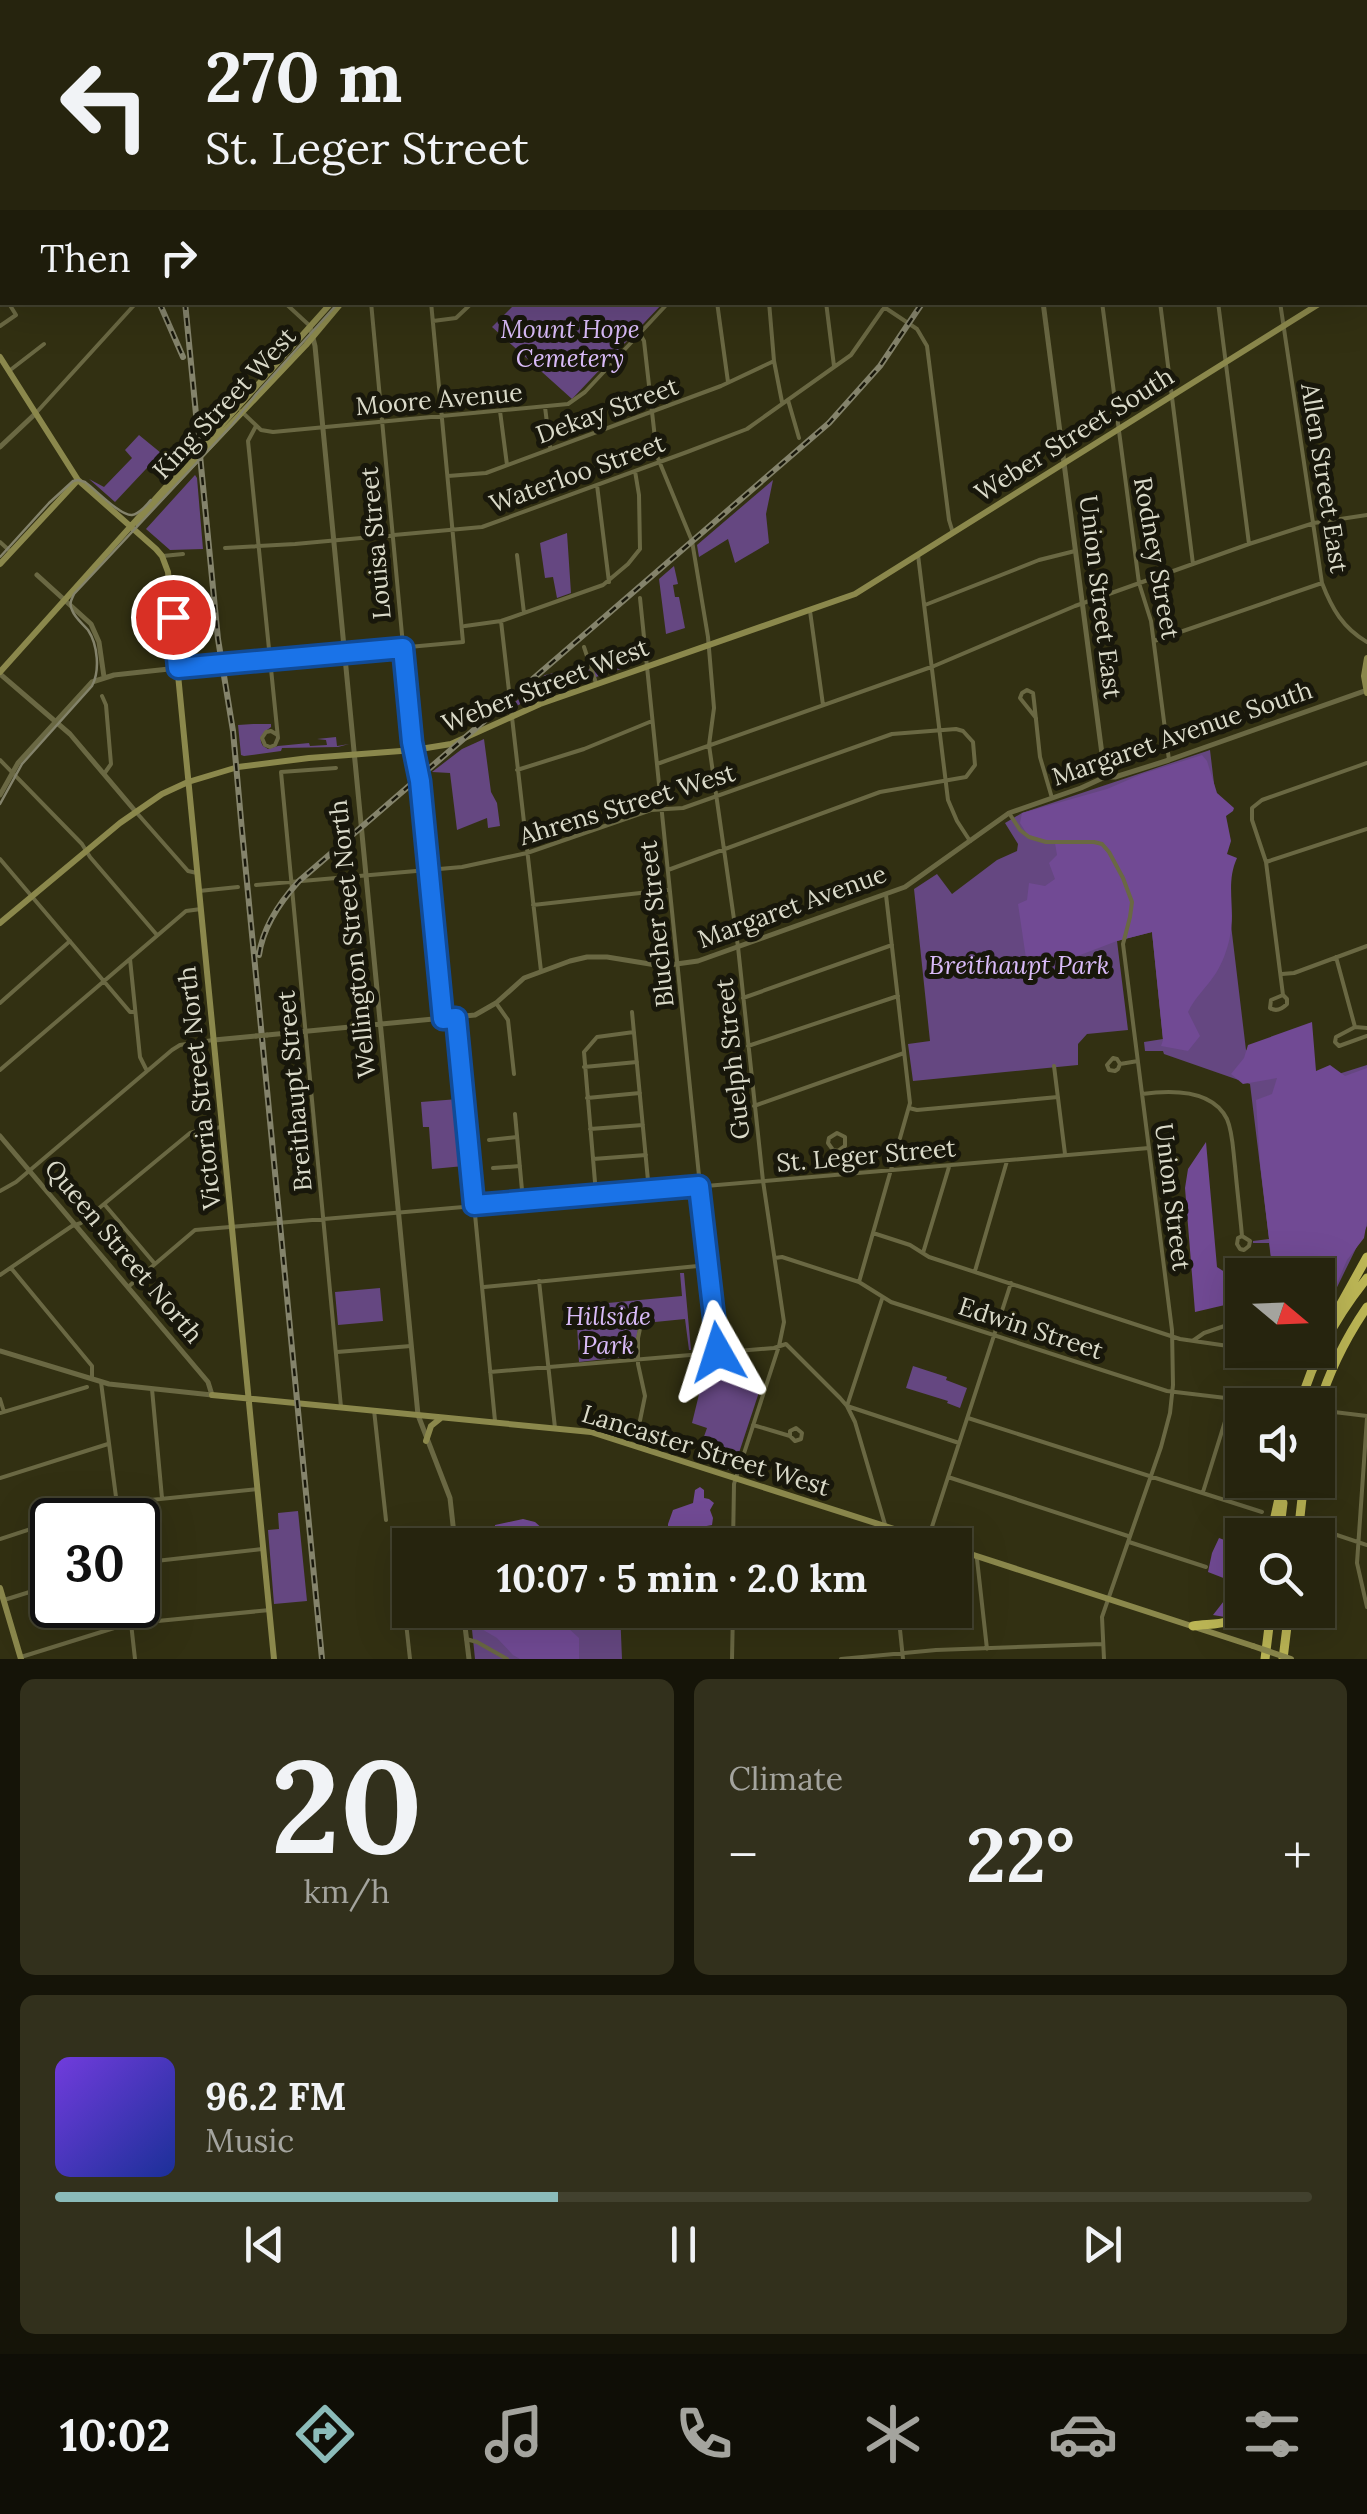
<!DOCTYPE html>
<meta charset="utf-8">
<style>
body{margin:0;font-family:Lora,serif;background:#32301c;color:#f1f3f6;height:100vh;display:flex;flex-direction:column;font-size:38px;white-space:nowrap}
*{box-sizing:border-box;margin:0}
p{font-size:32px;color:#a4a49e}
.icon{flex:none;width:55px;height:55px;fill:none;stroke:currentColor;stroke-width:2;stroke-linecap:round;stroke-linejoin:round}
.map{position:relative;height:1659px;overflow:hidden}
.panel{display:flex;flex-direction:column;gap:20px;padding:20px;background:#151408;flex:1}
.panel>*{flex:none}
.top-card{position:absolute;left:0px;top:0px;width:1368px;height:305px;box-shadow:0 10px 40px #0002,0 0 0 2px #42412e;background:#26240e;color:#f1f3f6;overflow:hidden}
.needle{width:65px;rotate:109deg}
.tools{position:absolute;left:1225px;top:1258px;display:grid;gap:20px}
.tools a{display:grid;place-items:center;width:110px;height:110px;border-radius:0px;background:#26240e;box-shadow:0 10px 40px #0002,0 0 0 2px #42412e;font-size:50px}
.speed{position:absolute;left:30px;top:1498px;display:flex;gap:20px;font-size:50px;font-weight:700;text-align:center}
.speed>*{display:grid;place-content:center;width:130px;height:130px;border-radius:50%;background:#26240e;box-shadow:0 10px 40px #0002,0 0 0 2px #42412e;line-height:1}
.speed .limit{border:5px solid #111;border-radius:15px;background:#fff;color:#111}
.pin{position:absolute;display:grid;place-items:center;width:85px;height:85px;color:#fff;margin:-42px;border:5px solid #fff;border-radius:50%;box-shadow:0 2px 10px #0007}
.me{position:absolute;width:110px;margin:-55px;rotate:354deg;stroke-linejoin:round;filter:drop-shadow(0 0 8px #0008)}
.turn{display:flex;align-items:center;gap:35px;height:210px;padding:0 40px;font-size:45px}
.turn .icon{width:130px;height:130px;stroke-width:2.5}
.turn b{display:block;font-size:70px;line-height:85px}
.then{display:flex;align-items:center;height:95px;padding:0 40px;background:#0003;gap:20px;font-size:38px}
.big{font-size:75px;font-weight:700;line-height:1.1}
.panel .tile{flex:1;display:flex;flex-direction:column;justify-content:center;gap:15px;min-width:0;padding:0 35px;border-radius:15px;background:#32301c}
.panel .dial{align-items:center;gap:0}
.dial b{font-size:130px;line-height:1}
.song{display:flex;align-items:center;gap:30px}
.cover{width:120px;height:120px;border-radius:15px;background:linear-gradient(135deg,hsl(260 70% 55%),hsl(230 70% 35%))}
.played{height:10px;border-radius:5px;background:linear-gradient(90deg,#8bbbb9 40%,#42412e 40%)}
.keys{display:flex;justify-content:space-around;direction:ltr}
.heat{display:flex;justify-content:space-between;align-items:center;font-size:55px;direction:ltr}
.panel .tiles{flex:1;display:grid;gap:20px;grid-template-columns:1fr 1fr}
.tile:last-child{grid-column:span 2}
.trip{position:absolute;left:392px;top:1528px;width:580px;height:100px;border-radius:0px;background:#26240e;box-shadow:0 10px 40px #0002,0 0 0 2px #42412e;font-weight:700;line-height:100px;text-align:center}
.tabs{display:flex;height:160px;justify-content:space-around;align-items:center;background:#0f0e06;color:#a4a49e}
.tabs .icon{width:70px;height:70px}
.tabs .on{color:#8bbbb9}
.tabs b{font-size:45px;color:#f1f3f6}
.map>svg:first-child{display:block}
.green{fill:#654781}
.forest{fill:#714a94}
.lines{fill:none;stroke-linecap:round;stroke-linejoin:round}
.minor{stroke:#6a6843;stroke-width:4}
.tertiary{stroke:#6a6843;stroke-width:5}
.secondary{stroke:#8b884c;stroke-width:6}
.motorway{stroke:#bcb655;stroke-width:9}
.tram{stroke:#84836b;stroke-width:2.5}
.rail-casing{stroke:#84836b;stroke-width:6}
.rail{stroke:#18170b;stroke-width:2.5;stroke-dasharray:8;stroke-linecap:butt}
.tertiary-bridge{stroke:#6a6843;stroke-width:5}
.secondary-bridge{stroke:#8b884c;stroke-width:6}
.route-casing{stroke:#114b97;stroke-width:25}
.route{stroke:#1a73e8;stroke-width:18}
.labels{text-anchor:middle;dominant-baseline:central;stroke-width:10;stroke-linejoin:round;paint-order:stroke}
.park-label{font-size:25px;font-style:italic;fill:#d9bbf8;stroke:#18170b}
.street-label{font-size:25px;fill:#dadac9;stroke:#18170b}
</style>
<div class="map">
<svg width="1367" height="1659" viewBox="0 0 1367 1659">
<rect width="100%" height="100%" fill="#323012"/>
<path class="green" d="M516,303H663L572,399L492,327Z
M139,435L161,453L115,502L89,479L104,487L132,458L125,450Z
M195,475L197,478L203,549L170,550L146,529Z
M773,480L766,514L769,543L735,563L728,539L699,557L697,545Z
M567,533L571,593L557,598L553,577L545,578L540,543Z
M674,566L678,584L673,585L675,597H679L685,628L666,634L659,579Z
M642,652V661L640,663L533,697L515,707L514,703L545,675L620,659Z
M253,724H271V727C264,732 257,737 263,746L268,749L278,746L309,743L310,746L327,745L326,740L317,739L336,737L337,746L349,744L338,747L282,748L281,751L244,756L241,755L238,725Z
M484,739L491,792L497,803L500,826L488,828L487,818L457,830L450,773L432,772L462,749Z
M1210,750L1246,1050L1313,1082L1367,1065V1226L1318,1326V1275H1273L1269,1243H1253V1241L1269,1239L1250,1084L1164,1054L1163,1051H1145L1144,1042L1163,1039L1152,932L1117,941L1128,1030L1087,1034L1078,1044V1065L913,1081L908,1044L930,1041L914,889L937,874L952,894L997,860L1017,851L1018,844L1005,823L1022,813Z
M458,1099L464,1166L432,1169L429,1127H423L421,1102Z
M680,1273H684L691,1350H689L685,1319L645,1323L639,1324L633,1356L579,1362L576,1306L682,1296Z
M380,1288L383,1321L338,1325L335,1292Z
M723,1355L724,1367L743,1365L744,1376L762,1383L733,1471L696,1459L707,1428L692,1423L703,1378L694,1375L696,1368L712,1367L713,1356Z
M913,1366L947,1377L946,1380L967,1388L960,1408L947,1403L948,1401L906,1388Z
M298,1511L307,1601L274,1604L268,1530L279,1529L278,1513Z
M470,1610H620L622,1659H475Z"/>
<path class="forest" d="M1202,755L1207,761L1217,793L1234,808L1233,811L1226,816L1231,841L1227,854L1237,858C1225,884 1236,909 1230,936C1228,948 1222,964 1216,973C1207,987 1195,997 1188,1012L1200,1036L1188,1051L1161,1046L1163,1040L1152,932L1117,941L1046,968L1048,958L1039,957L1035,968L1027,965L1018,904L1027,900L1029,883L1045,886L1055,879L1049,863L1057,855L1055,843L1029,837L1020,823L1022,813L1107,789L1142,774Z
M1312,1022L1316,1071L1330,1065L1345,1076L1367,1068V1221L1364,1238L1347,1260L1318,1328V1275H1251L1271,1267L1272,1264L1260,1163L1256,1100L1272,1094L1277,1078L1243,1084L1231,1074L1244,1058L1248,1045Z
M1206,1142L1217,1267L1237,1280L1242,1278V1301L1195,1312L1185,1188L1188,1169Z
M700,1487L704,1490V1498L709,1499L714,1503L710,1510L713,1518L712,1525L701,1527L695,1532L709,1545H668V1524L673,1510L693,1503L695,1490Z
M523,1519L535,1522L561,1545H494L495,1525Z
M1219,1538L1227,1541V1546L1242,1552V1600L1225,1617L1213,1615L1234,1588L1226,1579L1208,1572L1212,1553Z
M473,1610H546L547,1612L565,1610L576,1614L567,1627L579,1638V1659H520L513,1655L497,1638L480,1628Z"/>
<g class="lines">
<path class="minor" d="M236,0V2
M425,0V2
M502,0L505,2
M639,0L642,2
M805,0L806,2
M1037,0L1038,2
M1155,0L1156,2
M703,2L706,0
M791,2L798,0
M1365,21L1367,20
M0,79L2,83
M1365,96H1367
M0,267L2,266
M0,289L2,294
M284,302L310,326
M371,302L412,742L419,777L443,1019
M717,302L728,382
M769,302L774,361L782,402
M826,302L834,366
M881,302L884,307L917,329L927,346L949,520L953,533
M1102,302L1139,583L1151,621L1169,760
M1160,302L1193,564
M1218,302L1249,544
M1280,302L1322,583C1332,609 1343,628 1367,642
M433,321L456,318L473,302
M0,326L16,315L8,302
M640,334L644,341L657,456L692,541L708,637L714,708L709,745L738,947L763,1181L784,1322L779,1346L734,1484L733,1545
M9,371L44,344
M788,400L799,438
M545,407L550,447
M241,411L261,430L273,432L568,404L585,392L669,302
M500,411L507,465
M35,414L137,302
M256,426L248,441L278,738L275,745L270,747L265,745L262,738L266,732L271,731L276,734
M448,476L486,473L721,386L774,361
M597,485L609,582
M0,542L11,552
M225,548L295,544L482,527L687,452L747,429L851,355L888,302
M517,555L524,613
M918,555L948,800L957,821L970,841
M163,556L183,554
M640,598L717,1352
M925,605L1039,560L1075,551
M810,611L823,705
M501,621L541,971
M465,626L501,621L603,585L628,564L640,549L639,495L635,471
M1154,641L1322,583
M584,647L596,683
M180,668L463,642L431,302
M102,696L106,705L111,764L104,774
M1036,718L1020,698L1022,693L1027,690L1033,693L1034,701L1040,757L1052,798
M0,760L82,844L90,857L157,935
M657,764L934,666L1075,606L1249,544L1314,523L1367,515
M336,768L281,772L341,1407
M517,770L584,749L652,721
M136,812L188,871L197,873
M1009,813L1020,830L1029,837L1046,842H1094L1102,844L1109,852L1123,878L1132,902L1130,917L1123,944L1172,1330L1173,1385L1170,1413L1161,1447L1102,1617L1104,1659
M0,859L130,1012H135
M1266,862L1367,829
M256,885L462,867L527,853L651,810L683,808L892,734L956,729L963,731L973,742L975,765L966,777L880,792L668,870
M199,891L238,887
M533,905L667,890
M1336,957L1355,1027
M130,959L140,1057L147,1071
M1282,974L1294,973L1367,946
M1283,995L1271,1000L1270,1008C1276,1012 1282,1009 1287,1004V999L1283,995L1266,862L1252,820V808L1262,800L1367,763
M743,998L892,945
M0,1003L70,941
M496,1003L508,1020L514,1074
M632,1012L649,1191
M456,1018L495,1421
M1367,1028L1355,1027L1336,1037L1335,1042L1339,1046L1367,1036
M748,1046L898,996
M1120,1064L1117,1059L1113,1058L1107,1065L1109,1070L1115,1071L1118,1069L1120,1064L1138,1061
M1054,1066L1065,1154
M584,1067L637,1062
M0,1070L186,911L201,909
M1142,1094C1171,1090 1212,1089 1227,1119C1233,1133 1233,1151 1235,1166C1237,1189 1240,1213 1242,1236L1250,1241L1249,1246L1244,1250L1240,1249L1237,1244L1238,1238L1242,1236
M587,1098L640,1093
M754,1106L904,1053
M909,1108L917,1110L1058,1097
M515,1114L523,1201
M590,1129L643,1125
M489,1140L517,1137
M838,1151L845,1146V1137L837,1133L829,1138L828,1143L833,1150L838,1151L841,1174
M593,1159L646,1155
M493,1168L520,1166
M0,1191L16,1182L172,1050L180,1045L213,1040
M596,1194L584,1052L597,1037L634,1032
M105,1205L155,1264
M873,1233L910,1245L929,1257L1180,1339L1242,1348
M923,1253L949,1167
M775,1258L782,1257L859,1282L891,1302L1167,1391L1285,1405
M11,1268L92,1366V1379
M975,1271L1007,1161
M0,1275L72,1226L81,1223L190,1133L204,1129L223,1127
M539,1281L555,1428
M859,1282L910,1103L886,895
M128,1287L195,1230L1149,1148
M484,1287L708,1265
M882,1299L847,1406L959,1443
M1194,1340L1204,1333L1242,1320
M337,1352L411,1346
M490,1372L774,1348L786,1344L840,1398L847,1406L855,1422L891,1545
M101,1382L119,1520
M152,1389L162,1498
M0,1399L4,1412
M374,1410L386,1520
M1334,1412L1367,1416
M0,1413L87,1387
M968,1418L1262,1512
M1367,1418L1357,1563L1367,1607
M753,1425L790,1436L795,1441L801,1439L802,1433L796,1428L790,1431V1436
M635,1445L645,1396L638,1364V1338L641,1324
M948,1477L1128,1536
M0,1478L108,1444
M1203,1492L1232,1399
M59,1520L121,1503L258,1489
M1319,1529L1367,1545
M0,1539L52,1522
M928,1539L1011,1283
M1129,1542L1206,1567
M977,1559L987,1649
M138,1563L262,1549
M410,1585L402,1586L410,1659
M4,1600L52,1585
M129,1605L135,1659
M898,1610L903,1659
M733,1623L771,1610
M466,1639L477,1642L507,1659
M21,1657L127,1624L270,1610
M732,1659L733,1610
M841,1659L936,1650L1102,1644"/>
<path class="tertiary" d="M965,0L968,2
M365,2L371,0
M0,163L2,162
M1043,302L1105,777
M310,326L315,346L418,1415L450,1498L455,1543
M0,447L35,414
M37,575L91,624L99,642L104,677
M0,674L70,734L136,812
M0,795L18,763L92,682L114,675L178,668
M267,1035L475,1015L496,1003L524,978L570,961L587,957H607L662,966L698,961L905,887L1009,813L1081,788L1105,777H1115L1169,760L1367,690
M214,1040L256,1036
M0,1136L208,1382L212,1395L109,1384L0,1351
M463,1610L469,1659"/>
<path class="secondary" d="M1314,0V2
M608,2L610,0
M622,2L624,0
M1365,206L1367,241
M1365,276L1367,275
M0,357L78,480L156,549L162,556L168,572L274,1659
M137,523L306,345L342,302
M0,564L78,480
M1367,658L1364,676L1367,693
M0,672L332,302
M0,923L120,823L162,794L188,782L238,767L309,758L414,750L451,744L540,704L855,594L1322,302
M212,1395L591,1432L944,1545
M426,1441L431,1426L441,1418
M955,1549L1253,1646
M0,1588L21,1659"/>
<path class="motorway" d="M1332,1320L1367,1257
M1300,1405C1313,1359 1337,1315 1367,1278
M1318,1408C1329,1372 1345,1339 1367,1307
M1271,1535L1283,1480
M1279,1535L1283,1503
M1298,1535L1304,1480
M1193,1626C1214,1623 1232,1626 1247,1610
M1265,1659L1271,1610
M1283,1659L1289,1610"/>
<path class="tram" d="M617,2L619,0
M0,557L49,503L73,481L78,480L85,482C95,489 120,516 132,515C140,514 146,505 151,500
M0,804L22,764L92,686C100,671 98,645 88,630C83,624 75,618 72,610C69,603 71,601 74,594L232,425L257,393L339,302"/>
<g class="rail-casing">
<path id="rail" d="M159,0V2
M1101,2L1103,0
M0,150L2,151
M159,302L183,357
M185,302L218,639L233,731L242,831L322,1659
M259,955C263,926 280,902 299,881L829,423L880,366L923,302"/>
</g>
<use href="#rail" class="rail"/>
<path class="tertiary-bridge" d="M256,1036L267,1035"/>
<path class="secondary-bridge" d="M1253,1646L1291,1659"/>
</g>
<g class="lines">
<g class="route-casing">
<path id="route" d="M173,617L178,668L403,648L412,742L420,781L443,1019L456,1018L474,1205L699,1186L718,1352"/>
</g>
<use href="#route" class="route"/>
</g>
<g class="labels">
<g class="park-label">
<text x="570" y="329">Mount Hope<tspan x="570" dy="29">Cemetery</tspan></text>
<text x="1019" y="965">Breithaupt Park</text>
<text x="608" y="1316">Hillside<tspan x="608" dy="29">Park</tspan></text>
</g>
<g class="street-label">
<text transform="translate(439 399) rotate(-5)">Moore Avenue</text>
<text transform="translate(224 403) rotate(-47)">King Street West</text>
<text transform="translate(607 410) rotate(-20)">Dekay Street</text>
<text transform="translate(1074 434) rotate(-32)">Weber Street South</text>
<text transform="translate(577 473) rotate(-20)">Waterloo Street</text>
<text transform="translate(1325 478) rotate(81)">Allen Street East</text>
<text transform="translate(375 543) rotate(-95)">Louisa Street</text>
<text transform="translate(1157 558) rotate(80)">Rodney Street</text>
<text transform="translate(1101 597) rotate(83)">Union Street East</text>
<text transform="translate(545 685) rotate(-21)">Weber Street West</text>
<text transform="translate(1182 733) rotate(-19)">Margaret Avenue South</text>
<text transform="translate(627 804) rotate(-17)">Ahrens Street West</text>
<text transform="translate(792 906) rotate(-20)">Margaret Avenue</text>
<text transform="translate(656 924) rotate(-96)">Blucher Street</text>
<text transform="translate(352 939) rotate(-96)">Wellington Street North</text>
<text transform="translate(732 1059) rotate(-96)">Guelph Street</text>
<text transform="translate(199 1088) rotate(-96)">Victoria Street North</text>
<text transform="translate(294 1091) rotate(-95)">Breithaupt Street</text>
<text transform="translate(866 1155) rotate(-5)">St. Leger Street</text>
<text transform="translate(1173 1197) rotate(83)">Union Street</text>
<text transform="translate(124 1251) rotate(50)">Queen Street North</text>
<text transform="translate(1031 1328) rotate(18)">Edwin Street</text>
<text transform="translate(706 1450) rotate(17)">Lancaster Street West</text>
</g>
</g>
</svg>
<div class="tools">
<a><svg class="needle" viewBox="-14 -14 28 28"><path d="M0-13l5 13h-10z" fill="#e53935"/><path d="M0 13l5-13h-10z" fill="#a4a49e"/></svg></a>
<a><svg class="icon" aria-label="sound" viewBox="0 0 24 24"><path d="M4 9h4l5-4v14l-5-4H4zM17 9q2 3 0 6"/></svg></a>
<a><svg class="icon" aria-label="search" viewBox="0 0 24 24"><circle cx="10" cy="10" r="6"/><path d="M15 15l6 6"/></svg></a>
</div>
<div class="speed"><div class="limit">30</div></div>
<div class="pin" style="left:173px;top:617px;background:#d93025"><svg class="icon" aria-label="arrive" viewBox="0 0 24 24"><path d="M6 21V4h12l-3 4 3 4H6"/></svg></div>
<svg class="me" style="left:718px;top:1352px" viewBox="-20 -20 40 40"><path d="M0-17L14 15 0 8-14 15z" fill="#1a73e8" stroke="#fff" stroke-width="4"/></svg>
<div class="trip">10:07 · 5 min · 2.0 km</div>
<div class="top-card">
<div class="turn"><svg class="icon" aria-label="left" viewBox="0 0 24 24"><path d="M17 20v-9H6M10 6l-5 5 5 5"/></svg><div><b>270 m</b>St. Leger Street</div></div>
<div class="then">Then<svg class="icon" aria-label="right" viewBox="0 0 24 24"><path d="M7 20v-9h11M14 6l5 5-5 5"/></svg></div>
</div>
</div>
<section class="panel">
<div class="tiles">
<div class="tile dial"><b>20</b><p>km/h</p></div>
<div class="tile"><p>Climate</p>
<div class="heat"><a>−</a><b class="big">22°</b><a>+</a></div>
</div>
<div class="tile">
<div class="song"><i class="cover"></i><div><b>96.2 FM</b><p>Music</p></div></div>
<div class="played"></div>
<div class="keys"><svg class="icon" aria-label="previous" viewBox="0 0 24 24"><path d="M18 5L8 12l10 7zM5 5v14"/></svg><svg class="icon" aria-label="pause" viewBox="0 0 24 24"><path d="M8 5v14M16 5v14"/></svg><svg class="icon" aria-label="next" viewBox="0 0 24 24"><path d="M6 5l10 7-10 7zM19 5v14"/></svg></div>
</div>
</div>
</section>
<nav class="tabs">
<b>10:02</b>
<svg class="icon on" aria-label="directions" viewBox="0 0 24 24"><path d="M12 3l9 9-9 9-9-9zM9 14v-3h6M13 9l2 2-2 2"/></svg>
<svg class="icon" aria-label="music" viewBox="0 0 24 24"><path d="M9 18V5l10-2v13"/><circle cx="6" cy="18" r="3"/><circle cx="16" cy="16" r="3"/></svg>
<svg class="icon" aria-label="phone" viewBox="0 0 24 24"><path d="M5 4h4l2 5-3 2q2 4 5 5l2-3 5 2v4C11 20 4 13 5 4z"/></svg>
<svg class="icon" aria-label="climate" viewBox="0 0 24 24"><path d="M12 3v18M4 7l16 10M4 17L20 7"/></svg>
<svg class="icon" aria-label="car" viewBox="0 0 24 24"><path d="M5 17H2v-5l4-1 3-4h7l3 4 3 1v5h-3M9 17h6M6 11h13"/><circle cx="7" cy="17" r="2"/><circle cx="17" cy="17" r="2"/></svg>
<svg class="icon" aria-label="filters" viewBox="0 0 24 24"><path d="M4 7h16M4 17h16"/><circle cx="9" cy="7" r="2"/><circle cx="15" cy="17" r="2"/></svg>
</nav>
